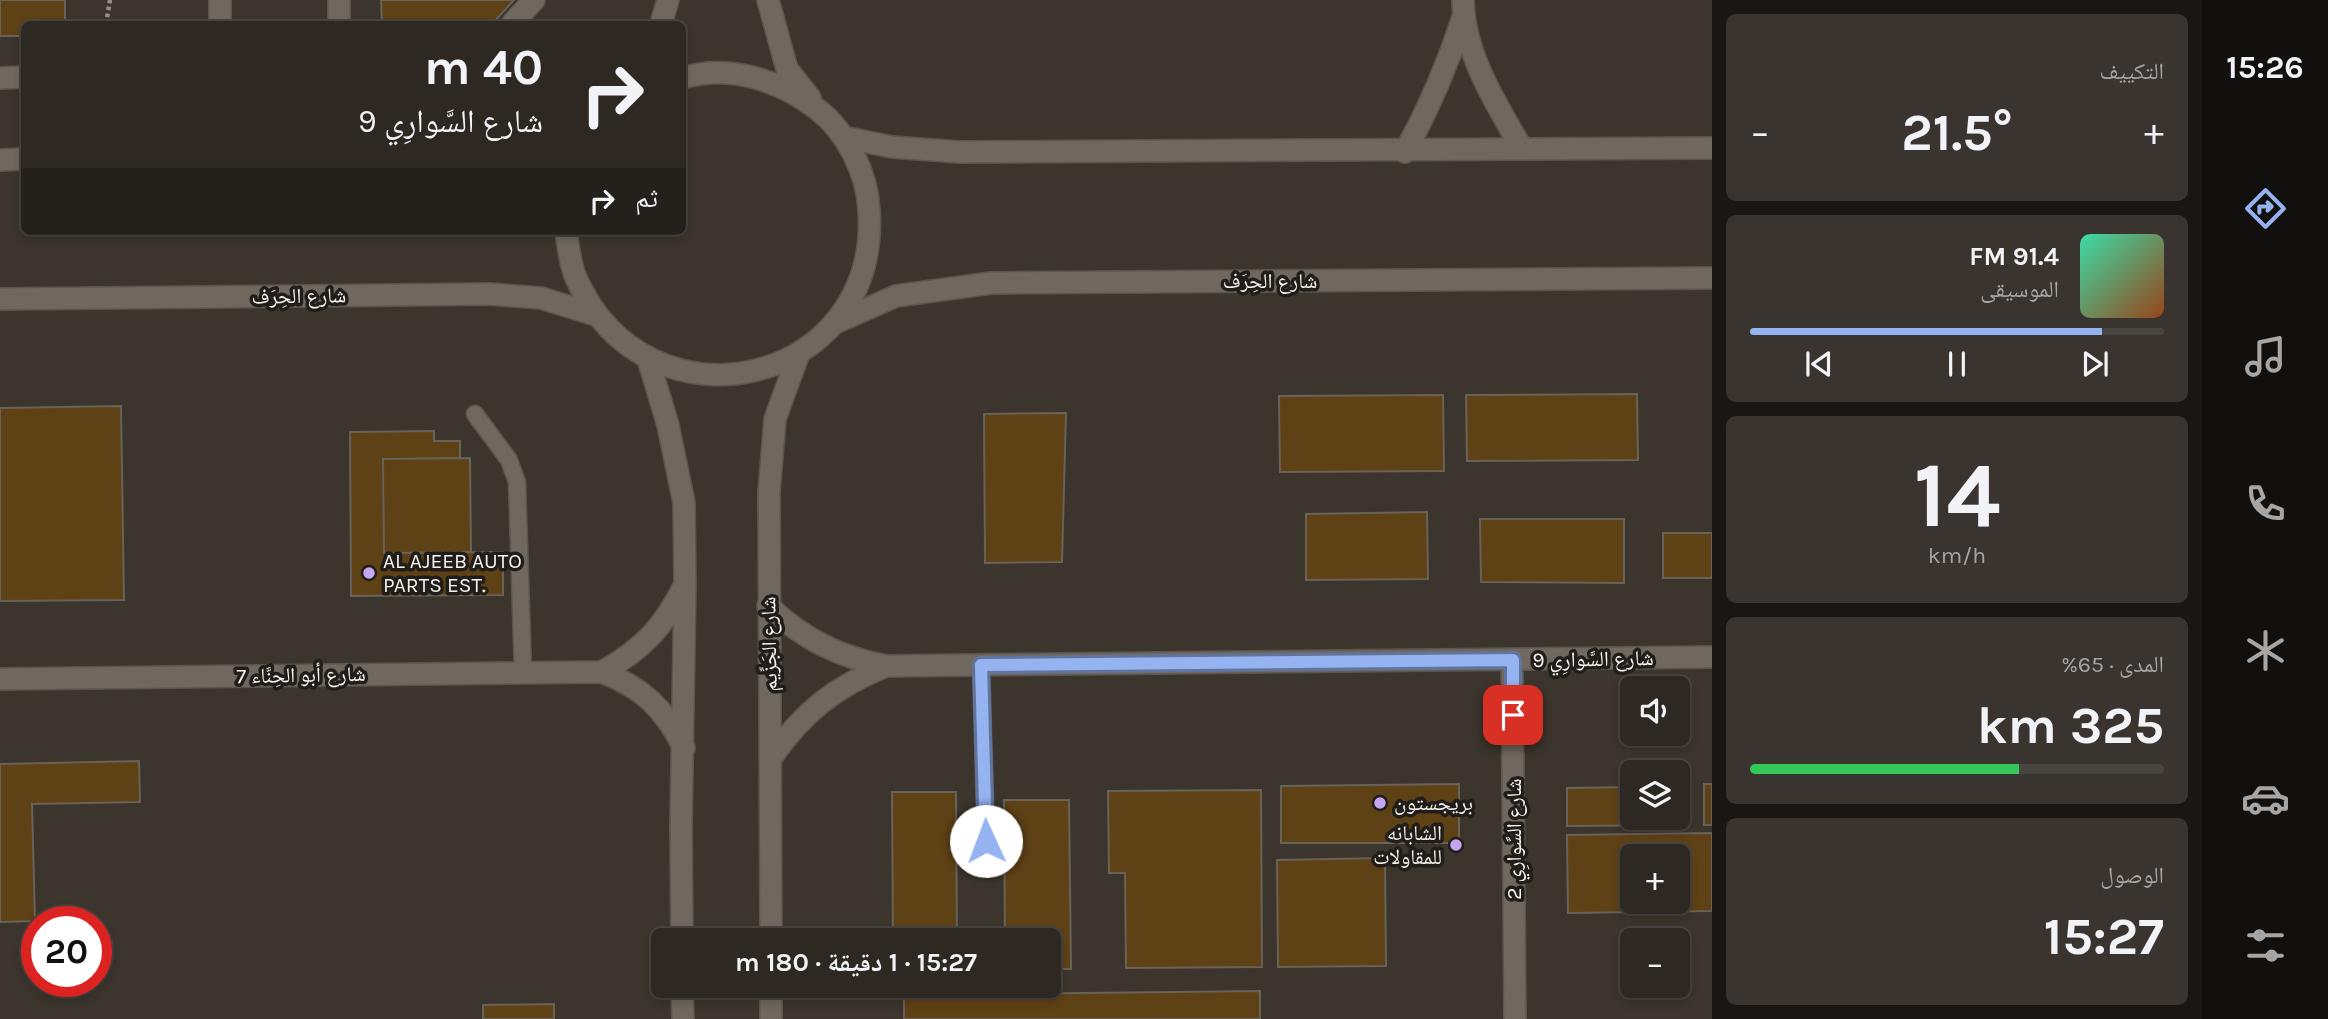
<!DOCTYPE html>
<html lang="ar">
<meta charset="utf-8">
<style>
body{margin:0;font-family:Karla,"Noto Naskh Arabic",sans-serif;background:#39342f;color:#f1f3f6;direction:rtl;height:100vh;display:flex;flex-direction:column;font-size:26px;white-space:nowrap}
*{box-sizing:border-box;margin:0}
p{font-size:23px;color:#a7a6a5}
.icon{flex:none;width:38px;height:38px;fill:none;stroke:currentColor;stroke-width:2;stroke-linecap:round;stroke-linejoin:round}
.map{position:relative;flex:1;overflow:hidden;direction:ltr}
.details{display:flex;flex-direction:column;gap:14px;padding:14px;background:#191613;width:490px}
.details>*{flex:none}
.banner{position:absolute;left:21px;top:21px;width:665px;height:214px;border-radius:10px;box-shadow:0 4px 10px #0003,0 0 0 2px #484440;direction:rtl;background:#2d2822;color:#f1f3f6;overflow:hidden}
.fabs{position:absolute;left:1620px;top:676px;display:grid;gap:14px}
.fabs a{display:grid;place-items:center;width:70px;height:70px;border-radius:10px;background:#2d2822;box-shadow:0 4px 10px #0003,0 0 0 2px #484440;font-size:35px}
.speed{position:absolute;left:21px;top:906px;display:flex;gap:14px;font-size:35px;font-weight:700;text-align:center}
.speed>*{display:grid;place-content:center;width:91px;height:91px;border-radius:50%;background:#2d2822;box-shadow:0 4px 10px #0003,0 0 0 2px #484440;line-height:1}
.speed .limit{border:10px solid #d22;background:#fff;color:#111}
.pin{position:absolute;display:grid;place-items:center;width:60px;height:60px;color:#fff;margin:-30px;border-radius:14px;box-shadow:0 4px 10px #0006}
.me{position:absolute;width:77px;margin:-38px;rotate:358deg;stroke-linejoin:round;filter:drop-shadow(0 0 5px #0008)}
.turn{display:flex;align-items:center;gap:24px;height:147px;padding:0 28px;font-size:32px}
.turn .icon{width:91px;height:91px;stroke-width:2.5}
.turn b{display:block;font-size:49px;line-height:60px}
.then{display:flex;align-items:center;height:66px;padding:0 28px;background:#0003;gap:14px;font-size:26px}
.big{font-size:52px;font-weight:700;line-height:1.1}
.details .tile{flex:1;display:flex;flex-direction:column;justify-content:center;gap:10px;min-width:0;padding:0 24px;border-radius:10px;background:#39342f}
.details .dial{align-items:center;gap:0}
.dial b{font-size:91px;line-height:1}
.song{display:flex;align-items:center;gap:21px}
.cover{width:84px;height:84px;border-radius:10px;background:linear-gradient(135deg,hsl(160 70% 55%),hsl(20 70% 35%))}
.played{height:7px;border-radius:4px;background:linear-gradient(90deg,#95b2f1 85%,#484440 85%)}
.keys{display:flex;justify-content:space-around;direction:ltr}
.heat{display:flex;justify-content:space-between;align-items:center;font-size:38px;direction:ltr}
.charge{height:10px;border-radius:5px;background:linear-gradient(90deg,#34c759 65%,#484440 0)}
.trip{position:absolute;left:651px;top:928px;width:410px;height:70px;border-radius:10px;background:#2d2822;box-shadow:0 4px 10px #0003,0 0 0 2px #484440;font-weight:700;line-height:70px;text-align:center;direction:rtl}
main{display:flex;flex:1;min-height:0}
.dock{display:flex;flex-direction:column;width:126px;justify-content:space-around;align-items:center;background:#12100e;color:#a7a6a5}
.dock .icon{width:49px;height:49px}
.dock .current{color:#95b2f1}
.dock b{font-size:32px;color:#f1f3f6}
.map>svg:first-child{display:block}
.building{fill:#5f4116;stroke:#696259;stroke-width:2;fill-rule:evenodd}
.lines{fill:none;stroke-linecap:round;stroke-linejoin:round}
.lane-casing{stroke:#5a554d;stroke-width:19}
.street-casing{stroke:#5a554d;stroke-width:24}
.secondary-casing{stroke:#5a554d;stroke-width:24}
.path{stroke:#958f88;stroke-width:4.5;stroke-dasharray:3.5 3.5;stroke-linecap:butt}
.lane{stroke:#70685f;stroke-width:16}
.street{stroke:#70685f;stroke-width:21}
.secondary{stroke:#70685f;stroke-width:21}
.route-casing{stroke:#61749d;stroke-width:18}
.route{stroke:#95b2f1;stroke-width:12}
.poi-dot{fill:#c6a6f0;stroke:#201d1a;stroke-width:2.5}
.labels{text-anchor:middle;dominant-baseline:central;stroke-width:7;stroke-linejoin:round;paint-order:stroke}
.street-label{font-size:21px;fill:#f7f3ed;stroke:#201d1a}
.poi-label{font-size:21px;fill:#f7f3ed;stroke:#201d1a;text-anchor:start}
</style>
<main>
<nav class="dock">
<b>15:26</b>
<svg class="icon current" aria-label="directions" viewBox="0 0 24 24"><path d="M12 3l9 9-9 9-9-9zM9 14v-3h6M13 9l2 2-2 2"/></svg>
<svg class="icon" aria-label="music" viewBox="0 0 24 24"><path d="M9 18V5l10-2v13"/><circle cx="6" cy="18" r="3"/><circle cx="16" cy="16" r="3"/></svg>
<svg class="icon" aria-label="phone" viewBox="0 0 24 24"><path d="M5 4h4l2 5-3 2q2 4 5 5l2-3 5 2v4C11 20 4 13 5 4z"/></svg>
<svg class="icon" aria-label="climate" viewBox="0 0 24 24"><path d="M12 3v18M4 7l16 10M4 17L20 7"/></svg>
<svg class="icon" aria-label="car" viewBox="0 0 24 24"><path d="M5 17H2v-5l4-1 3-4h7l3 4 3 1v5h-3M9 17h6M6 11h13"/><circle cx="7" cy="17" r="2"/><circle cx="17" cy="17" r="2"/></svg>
<svg class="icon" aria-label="filters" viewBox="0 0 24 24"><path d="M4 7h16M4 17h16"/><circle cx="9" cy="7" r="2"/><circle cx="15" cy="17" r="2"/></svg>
</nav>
<section class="details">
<div class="tile"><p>التكييف</p>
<div class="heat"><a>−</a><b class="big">21.5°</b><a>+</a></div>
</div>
<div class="tile">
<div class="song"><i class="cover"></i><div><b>91.4 FM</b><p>الموسيقى</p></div></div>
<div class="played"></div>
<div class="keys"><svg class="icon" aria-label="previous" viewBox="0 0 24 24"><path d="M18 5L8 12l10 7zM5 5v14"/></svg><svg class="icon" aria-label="pause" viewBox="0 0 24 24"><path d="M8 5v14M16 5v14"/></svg><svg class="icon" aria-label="next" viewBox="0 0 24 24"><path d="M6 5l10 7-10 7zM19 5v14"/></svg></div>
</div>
<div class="tile dial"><b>14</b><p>km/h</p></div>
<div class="tile"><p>المدى · 65%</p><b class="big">325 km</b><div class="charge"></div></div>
<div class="tile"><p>الوصول</p><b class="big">15:27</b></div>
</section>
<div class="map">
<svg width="1712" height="1019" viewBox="0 0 1712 1019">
<rect width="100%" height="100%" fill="#3c352d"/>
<path class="building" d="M0,0H65V24H24V36H0Z
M381,0H514L492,24H382Z
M1637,394L1638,460L1467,461L1466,395Z
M1443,395L1444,471L1280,472L1279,396Z
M121,406L124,600L0,601V408Z
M1066,413L1062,562L985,563L984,414Z
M434,431V441H460V458L383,459L384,553L503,552V595L351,596L350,432Z
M470,458L471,552L384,553L383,459Z
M1427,512L1428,579L1306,580V514Z
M1480,519H1624V583L1481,582Z
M1663,533H1712V578H1663Z
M139,761L140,802L32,804L35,921L0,922V764Z
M1459,784V843H1281V786Z
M1704,784H1712V825H1704Z
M1633,787V817H1678V787H1683L1684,825L1567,826V788Z
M1261,790L1262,967L1126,968L1125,873H1109L1108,791Z
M892,792H956L957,940H893Z
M1004,800H1069L1071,969H1048V940H1005Z
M1712,833V911L1568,913L1567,835ZM1633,856H1678V901H1633Z
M1385,858L1386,966L1278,967L1277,860Z
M1260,991V1019H904V995Z
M554,1004V1019H483V1005Z"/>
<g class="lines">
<g class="lane-casing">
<path id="lane" d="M475,414L509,460L517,482L523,673
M981,665L986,841"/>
</g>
<g class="street-casing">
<path id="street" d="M220,0V24
M1463,0C1464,55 1496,103 1522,149
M339,24V0
M512,24L534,0
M0,78L24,77
M1405,152C1429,108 1448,64 1463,17
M768,606C803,639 839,657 886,666L1712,657
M1512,660L1515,1019
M602,672C643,649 664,627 685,584
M0,679L602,672C643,688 664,708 684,748
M771,758C803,712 835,687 886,666"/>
</g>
<g class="secondary-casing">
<path id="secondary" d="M768,0L787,69L810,98
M661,24L668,0
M843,137L892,147L960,152L1712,148
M0,160L24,159
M566,231C568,246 570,264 576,278C647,439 881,387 869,210C867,173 847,132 817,109C780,80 729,64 682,78
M0,299L489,294L541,298L596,315
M835,323L896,296L991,283L1712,278
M648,359L668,425L684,503L685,584L681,827L682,940
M771,940L769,492L775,419L799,353
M682,985L683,1019
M771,1019V985"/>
</g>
<path class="path" d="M106,24L110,0"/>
<use href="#lane" class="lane"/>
<use href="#street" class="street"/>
<use href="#secondary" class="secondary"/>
</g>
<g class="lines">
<g class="route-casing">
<path id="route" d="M986,841L981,665L1513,660V715"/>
</g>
<use href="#route" class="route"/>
</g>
<g class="poi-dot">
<circle cx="369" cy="573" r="7"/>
<circle cx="1380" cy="803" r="7"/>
<circle cx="1456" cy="845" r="7"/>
</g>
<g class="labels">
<g class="street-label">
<text x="1270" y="281">شارع الحِرَف</text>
<text transform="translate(299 296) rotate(-1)">شارع الحِرَف</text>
<text transform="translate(769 644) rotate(-91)">شارع الجَزِّيم</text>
<text transform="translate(1593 659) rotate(-1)">شارع السَّوارِي 9</text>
<text transform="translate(301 675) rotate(-1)">شارع أبو الحِنَّاء 7</text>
<text transform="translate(1514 839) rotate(-90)">شارع السَّوارِي 2</text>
</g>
<g class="poi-label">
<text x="383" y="561">AL AJEEB AUTO<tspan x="383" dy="24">PARTS EST.</tspan></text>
<text x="1394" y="803">بريجستون</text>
<text x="1442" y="833" text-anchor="end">الشابانه<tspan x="1442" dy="24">للمقاولات</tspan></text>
</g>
</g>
</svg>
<div class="fabs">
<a><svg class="icon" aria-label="sound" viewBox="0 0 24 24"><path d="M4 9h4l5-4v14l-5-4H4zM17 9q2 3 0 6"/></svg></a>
<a><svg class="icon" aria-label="layers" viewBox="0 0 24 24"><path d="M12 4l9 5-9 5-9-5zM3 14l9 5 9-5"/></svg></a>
<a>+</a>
<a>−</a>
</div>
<div class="speed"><div class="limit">20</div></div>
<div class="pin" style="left:1513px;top:715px;background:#d93025"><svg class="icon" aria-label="arrive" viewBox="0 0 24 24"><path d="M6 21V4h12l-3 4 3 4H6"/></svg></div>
<svg class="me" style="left:986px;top:841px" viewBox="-20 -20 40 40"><circle r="19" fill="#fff"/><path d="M0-13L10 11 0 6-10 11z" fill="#95b2f1"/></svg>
<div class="trip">15:27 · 1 دقيقة · 180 m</div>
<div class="banner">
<div class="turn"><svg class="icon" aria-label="right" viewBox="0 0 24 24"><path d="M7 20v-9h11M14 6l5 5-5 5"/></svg><div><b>40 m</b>شارع السَّوارِي 9</div></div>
<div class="then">ثم<svg class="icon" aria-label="right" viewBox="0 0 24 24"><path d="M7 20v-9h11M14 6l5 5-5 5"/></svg></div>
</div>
</div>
</main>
